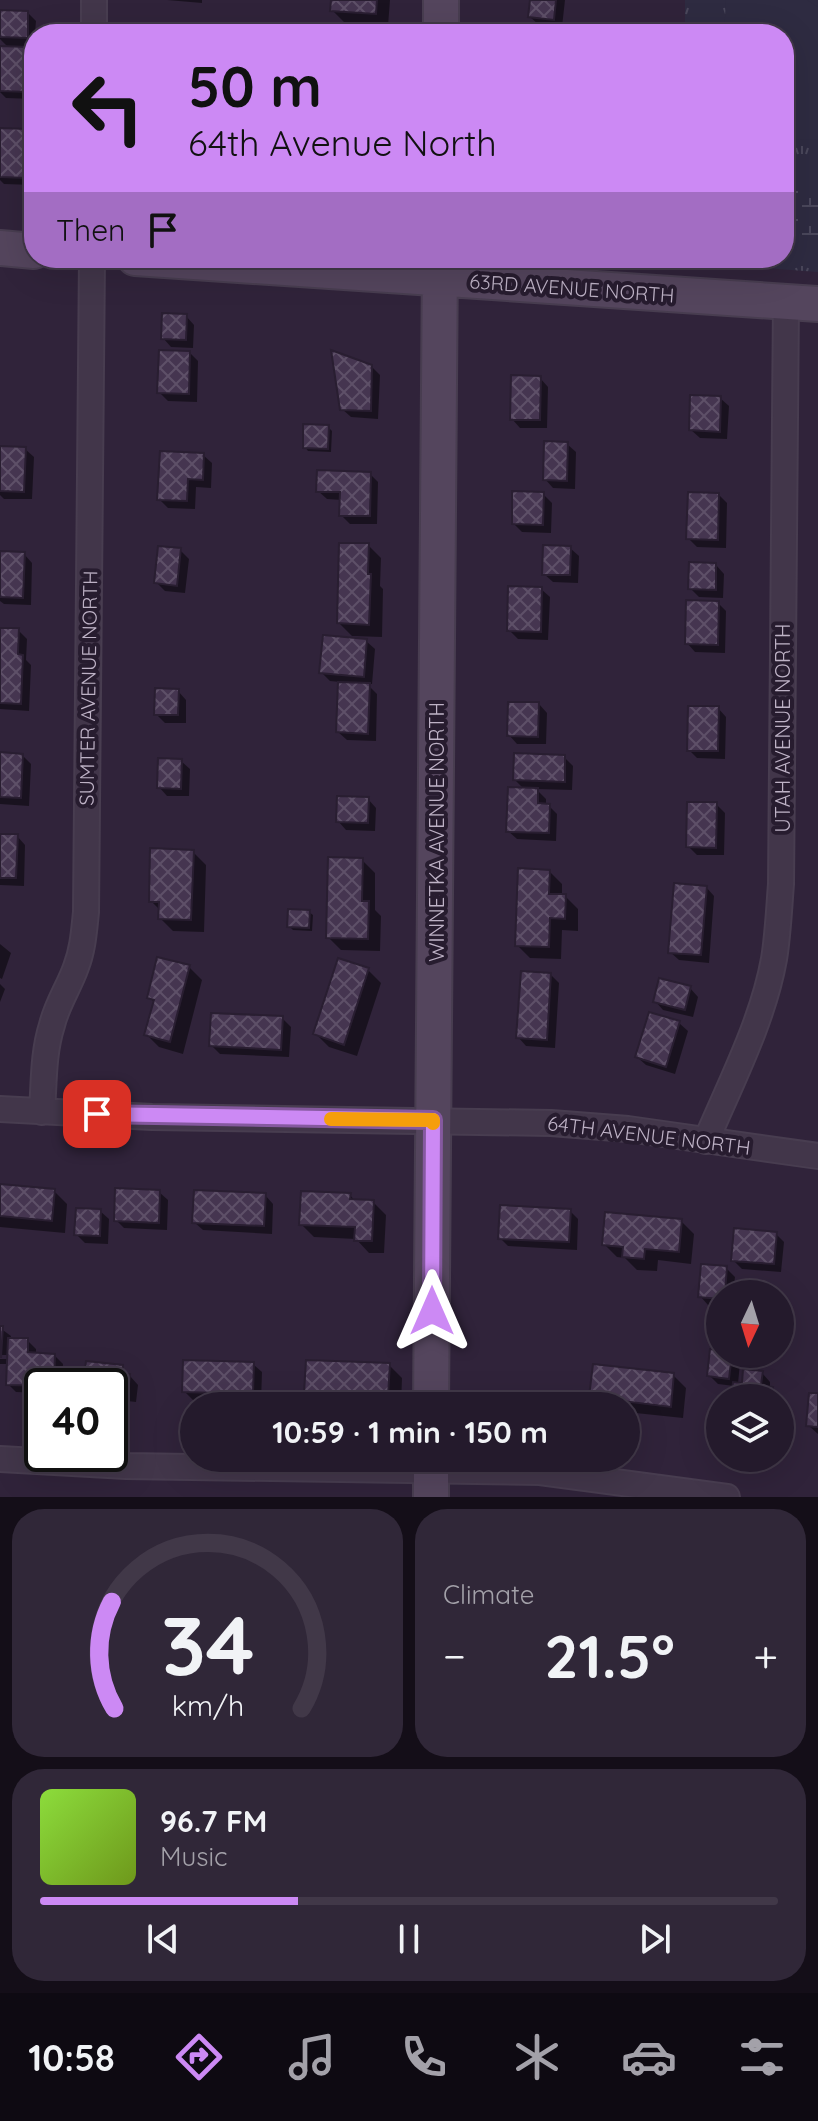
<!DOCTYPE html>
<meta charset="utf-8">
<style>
body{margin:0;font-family:Quicksand,sans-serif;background:#302738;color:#f1f3f6;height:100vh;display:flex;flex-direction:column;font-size:30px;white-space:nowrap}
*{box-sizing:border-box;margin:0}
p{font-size:26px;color:#a3a1a9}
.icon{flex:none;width:44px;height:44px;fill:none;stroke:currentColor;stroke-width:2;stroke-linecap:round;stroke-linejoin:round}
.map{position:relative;height:1497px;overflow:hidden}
.side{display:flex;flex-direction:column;gap:12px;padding:12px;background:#140e18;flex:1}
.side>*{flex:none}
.banner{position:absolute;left:24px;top:24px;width:770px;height:244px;border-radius:32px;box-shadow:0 8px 32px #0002,0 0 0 2px #413848;background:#cc89f4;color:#111;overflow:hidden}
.needle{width:52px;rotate:184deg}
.fabs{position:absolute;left:706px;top:1280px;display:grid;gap:16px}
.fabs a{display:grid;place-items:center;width:88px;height:88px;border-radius:50%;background:#241a2c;box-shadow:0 8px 32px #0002,0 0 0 2px #413848;font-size:40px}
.speed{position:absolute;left:24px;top:1368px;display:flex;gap:16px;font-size:40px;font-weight:700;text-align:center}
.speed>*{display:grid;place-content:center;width:104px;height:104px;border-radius:50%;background:#241a2c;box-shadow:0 8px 32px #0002,0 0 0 2px #413848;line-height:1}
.speed .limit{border:4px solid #111;border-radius:12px;background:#fff;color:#111}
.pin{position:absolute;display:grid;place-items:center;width:68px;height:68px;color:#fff;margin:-34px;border-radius:16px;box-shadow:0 4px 12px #0006}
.me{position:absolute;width:88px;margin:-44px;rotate:0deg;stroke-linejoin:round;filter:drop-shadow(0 0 6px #0008)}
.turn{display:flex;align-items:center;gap:28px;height:168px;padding:0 32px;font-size:36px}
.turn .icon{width:104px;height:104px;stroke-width:2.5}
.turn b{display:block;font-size:56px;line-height:68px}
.then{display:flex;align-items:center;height:76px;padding:0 32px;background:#0003;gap:16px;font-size:30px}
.big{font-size:60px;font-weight:800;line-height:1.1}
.side .card{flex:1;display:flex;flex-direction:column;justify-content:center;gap:12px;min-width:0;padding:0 28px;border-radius:32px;background:#302738}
.side .dial{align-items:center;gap:0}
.dial svg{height:208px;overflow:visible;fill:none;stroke:#413848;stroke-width:7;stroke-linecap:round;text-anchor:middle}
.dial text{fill:#f1f3f6;stroke:none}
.song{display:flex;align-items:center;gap:24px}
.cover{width:96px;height:96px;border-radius:12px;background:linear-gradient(135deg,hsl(90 70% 55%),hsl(80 70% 35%))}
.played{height:8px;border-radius:4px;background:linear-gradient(90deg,#cc89f4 35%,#413848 35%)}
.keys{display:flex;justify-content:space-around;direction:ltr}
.heat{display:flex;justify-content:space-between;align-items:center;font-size:44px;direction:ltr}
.side .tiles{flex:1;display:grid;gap:12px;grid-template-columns:1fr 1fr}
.card:last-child{grid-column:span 2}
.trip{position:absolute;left:180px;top:1392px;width:460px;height:80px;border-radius:40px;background:#241a2c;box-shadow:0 8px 32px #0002,0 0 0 2px #413848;font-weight:800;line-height:80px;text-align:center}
.tab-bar{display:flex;height:128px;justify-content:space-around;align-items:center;background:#0e0a12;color:#a3a1a9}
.tab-bar .icon{width:56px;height:56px}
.tab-bar .active{color:#cc89f4}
.tab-bar b{font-size:36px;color:#f1f3f6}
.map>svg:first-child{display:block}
.grass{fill:url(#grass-tufts)}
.wetland{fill:url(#wetland-marsh)}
.pitch{fill:#2e2b41}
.shadow{fill:#0007}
.building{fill:url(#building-cross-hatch);stroke:#291e31;stroke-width:2}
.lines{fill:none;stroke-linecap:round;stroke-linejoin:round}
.street-casing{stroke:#483d50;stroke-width:28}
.secondary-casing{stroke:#483d50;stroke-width:38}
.street{stroke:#42364a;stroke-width:24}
.secondary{stroke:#54455d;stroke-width:34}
.route-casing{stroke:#85599f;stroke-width:20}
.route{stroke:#cc89f4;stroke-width:14}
.slow{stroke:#f59e0b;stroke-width:14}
.labels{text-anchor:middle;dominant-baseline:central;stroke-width:8;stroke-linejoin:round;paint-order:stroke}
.street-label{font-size:20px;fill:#beb2c6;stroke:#271c2f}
</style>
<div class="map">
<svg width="818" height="1497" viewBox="0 0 818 1497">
<defs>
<pattern id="grass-tufts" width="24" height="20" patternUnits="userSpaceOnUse" patternTransform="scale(2)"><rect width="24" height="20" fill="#2e2b41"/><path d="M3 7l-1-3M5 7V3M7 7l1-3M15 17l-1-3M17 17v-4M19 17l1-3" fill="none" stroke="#4a475b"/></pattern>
<pattern id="wetland-marsh" width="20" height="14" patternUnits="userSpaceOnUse" patternTransform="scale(2)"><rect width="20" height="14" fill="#2e2b41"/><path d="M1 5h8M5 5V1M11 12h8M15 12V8" fill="none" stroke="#4a475b"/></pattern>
<pattern id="building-cross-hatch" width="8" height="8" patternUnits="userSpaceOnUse" patternTransform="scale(2)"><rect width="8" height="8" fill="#453550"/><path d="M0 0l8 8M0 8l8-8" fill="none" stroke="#5e5068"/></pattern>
</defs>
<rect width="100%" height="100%" fill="#30233a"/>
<path class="grass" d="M685,0H818V272L684,262V258H784V34H685Z"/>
<path class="wetland" d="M784,177L818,181V250L784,245Z"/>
<path class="pitch" d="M726,0H807L818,7V140L784,139V34H724Z"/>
<path class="shadow" d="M167,0H202V3Z
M333,0H390L388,26L345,23L332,10Z
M532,0H565L562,27L539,25L530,17Z
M0,12L28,13L36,21L34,45H25L34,54V99L6,98L0,92V48H9L0,39Z
M0,130L29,131L34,136V185L4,184L0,180Z
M186,316L194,325L193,348L171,347L163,338Z
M190,353L198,361L197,402L168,401L159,392Z
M371,366L380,375L378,419L351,417L342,409Z
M540,378L548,387L547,428H520L512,419Z
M720,398L729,406L727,439L700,438L691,430Z
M328,427L332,431L331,452L308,451L305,447Z
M567,444L576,452L575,489L553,488L545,479Z
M0,448L25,449L34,457L32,499H4L0,495Z
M203,455L212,463L211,488L196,487L195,509L168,508L159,499Z
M370,474L378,482L377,524H350L341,515L342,500L327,499L318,491Z
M543,494L552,503L551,533L522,532L514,524Z
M719,495L727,503L726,548L697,547L688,538Z
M368,545L381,558L380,586L383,589L382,637L352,636L339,623Z
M570,548L579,556L578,583L553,582L544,574Z
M180,550L189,559L185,593L165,591L156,582Z
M0,553L24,554L32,563L31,605L4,604L0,601Z
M716,565L724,574L723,598L699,597L690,588Z
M541,589L550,597L548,640L518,639L509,630Z
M718,603L726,611L725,653L695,652L687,643Z
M0,630H18L27,639L26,660L31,665L29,711L0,709Z
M366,641L375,649L372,684H367L377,694L376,741L347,740L338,732L340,682L330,681L321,672Z
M178,691L186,700V723H165L156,714Z
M539,704L547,713L546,744H517L509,735Z
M718,708L726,717L725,759L697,758L689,750Z
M0,754L23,756L31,764L29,806L0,804Z
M564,757L573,766L572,790L536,789L546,799V806H549L557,814L556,841L517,839L508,831L525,790L515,780Z
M181,761L190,769L189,796H167L159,787Z
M368,799L376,808L375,831L346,830L338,821Z
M716,804L725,813L724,855H697L688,846Z
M0,836H17L25,845L24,886L0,885Z
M193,852L206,865L204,932L173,931L160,918L161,911L151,901Z
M362,860L375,873V910L381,916L380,951L341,950L328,937Z
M549,871L562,884V896H565L578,909V931L562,930L561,959L530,958L517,945Z
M706,887L714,896L709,963L679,960L670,952Z
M309,912L313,915L312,931L293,930L289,926Z
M0,944L11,953L2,979L0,978Z
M189,967L202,980L183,1054L159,1047L146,1034L155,1003L149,997Z
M368,970L381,983L357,1056L329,1047L316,1034Z
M551,975L559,983L555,1048L526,1046L518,1037Z
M0,984L5,989L0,1002Z
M690,988L698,997L693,1017L663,1010L655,1001Z
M282,1018L291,1027L289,1057L220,1054L211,1045Z
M679,1023L688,1031L675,1074L646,1065L637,1057Z
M0,1186L54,1191L67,1204L65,1233L0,1227Z
M159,1192L168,1200L167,1230L124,1228L116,1220Z
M265,1195L273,1204L272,1234L203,1230L194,1222Z
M350,1195L356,1202H373L386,1215L384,1253H369L356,1239L314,1237L301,1224Z
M100,1211L109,1219L108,1244L85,1243L76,1234Z
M570,1211L578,1219L577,1250L508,1246L500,1238Z
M681,1221L694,1234L691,1264L658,1260L657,1271L637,1270L625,1258L617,1257L604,1244Z
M776,1234L784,1242L781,1272L742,1269L733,1260Z
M726,1268L735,1277L733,1294H720V1306L708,1305L700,1296Z
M0,1328L11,1336L10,1340H27L36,1349V1355L55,1356L63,1364L62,1386H42V1393L16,1392L8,1384L9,1364H0V1359H11V1355H0Z
M720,1352V1354H732L740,1362L738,1384L743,1385L762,1373L770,1382V1388L781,1397L780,1406V1398H733L734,1386L718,1384L709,1375Z
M253,1364L262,1372L261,1402L193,1400L184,1391Z
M389,1365L402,1378L401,1406L319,1405L306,1392Z
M122,1367L138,1385L136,1402L110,1399V1386H85Z
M673,1375L686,1388L683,1418L626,1412V1406H601L592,1397Z
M818,1395V1434L808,1425Z"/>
<path class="building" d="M331,0H377L376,14L330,11Z
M530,0H556L554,20L528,17Z
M0,10L28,11V38L0,37Z
M195,28L229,29V34H194Z
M0,46L29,47L28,92L0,91Z
M0,128L30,129L28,178L0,177Z
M162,313L187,314L186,340L161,339Z
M159,350L190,351L189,394L157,393Z
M331,350L372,365L371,411L340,410Z
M511,375L541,376L540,420H510Z
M690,395L721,396L720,432L689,430Z
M303,424L329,425L328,449L303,448Z
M544,441L568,442L567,481L543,480Z
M0,446L26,447L24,492L0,491Z
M160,451L204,453L203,480L188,479L187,501L157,500Z
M317,470L371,472L370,516H339L340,492H316Z
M512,491L544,492L543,525L512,524Z
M688,492L719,493L718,540L686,539Z
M339,543H369L368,574H371L369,625L337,623Z
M543,545L571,546L570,575H542Z
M158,546L181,548L177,586L154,583Z
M0,551L25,552L23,598L0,597Z
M689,562L716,563V590L688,589Z
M508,586L542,587L541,632L507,631Z
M686,600L719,601L718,645L685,644Z
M0,628H19L18,654L23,655L21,704L0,703Z
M323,635L367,639L364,677L319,673Z
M338,682L370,683L368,734L336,732Z
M155,688L179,689L178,715H154Z
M508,702H539L538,737L507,736Z
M688,706H719L718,751H687Z
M0,752L23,754L21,798L0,797Z
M514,753L565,755V782L513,780Z
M158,758L182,759L181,789L157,788Z
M508,787L538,788V803L550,804L549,833L506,832Z
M337,796L369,797L368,823L336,822Z
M687,802H717L716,848L686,847Z
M0,834H18L16,878H0Z
M150,848L194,850L191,920L158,919L159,902H149Z
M328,857L363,858L362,901H369L368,939L326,938Z
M518,868L550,870L549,894H566L565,919L550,918L549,947L515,946Z
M674,883L707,886L701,955L668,953Z
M288,909L310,910L309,928L287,927Z
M157,957L190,965L170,1042L144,1035L154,1000L147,998Z
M338,958L369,968L344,1045L313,1034Z
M521,971L551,973L547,1040L516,1038Z
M659,978L691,986L685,1010L653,1002Z
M649,1012L680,1021L666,1067L635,1057Z
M211,1013L283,1016L281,1050L209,1046Z
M0,1184L55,1189L52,1221L0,1216Z
M115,1188L160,1190L159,1223L114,1221Z
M194,1190L266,1193L264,1226L192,1223Z
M301,1191L351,1193L350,1199L374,1200L372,1241H354L355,1227L299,1225Z
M500,1205L571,1209L569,1242L498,1239Z
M76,1208L101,1209L100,1236L74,1235Z
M605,1212L682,1219L679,1252L645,1249L644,1259L622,1257L623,1247L602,1245Z
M734,1228L777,1232L774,1264L731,1261Z
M701,1264L727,1266L725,1294H720V1299L698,1297Z
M0,1326H3L1,1357H0Z
M8,1338H28V1352L55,1354L54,1386L6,1385Z
M710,1349L720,1350V1354H732L729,1379L707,1376Z
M183,1360L254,1362L253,1394L182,1392Z
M306,1360L390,1363L388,1397L304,1393Z
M86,1361L123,1365L122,1374H130L128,1395L110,1393V1386H83Z
M593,1364L674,1373L671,1407L589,1397Z
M743,1369L763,1371L761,1385L773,1387L772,1398H731L733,1382L742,1383Z
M809,1393H818V1427L806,1426Z"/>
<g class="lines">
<g class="street-casing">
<path id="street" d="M94,34V0
M0,1109L152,1117L551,1123L628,1129L818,1156
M42,1112C44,1083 43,1053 52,1025C57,1004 69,987 76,967C83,949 84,931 86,912L92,258
M706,1141C730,1084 763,1021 774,959C778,935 779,909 781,884L786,302
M0,1459L126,1466L540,1472L727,1497"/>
</g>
<g class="secondary-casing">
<path id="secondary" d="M441,34V0
M0,248L34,251
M135,258L818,304
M431,1406L440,258
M431,1497V1458"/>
</g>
<use href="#street" class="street"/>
<use href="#secondary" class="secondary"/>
</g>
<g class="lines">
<g class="route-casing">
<path id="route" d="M97,1114L433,1120L432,1311"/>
</g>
<use href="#route" class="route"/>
<path class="slow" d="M331,1119L433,1120V1123"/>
</g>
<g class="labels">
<g class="street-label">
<text transform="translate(572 288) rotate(4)">63RD AVENUE NORTH</text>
<text transform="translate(88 688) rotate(-89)">SUMTER AVENUE NORTH</text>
<text transform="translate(782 728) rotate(-90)">UTAH AVENUE NORTH</text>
<text transform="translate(436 832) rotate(-90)">WINNETKA AVENUE NORTH</text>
<text transform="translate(649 1135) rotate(7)">64TH AVENUE NORTH</text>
</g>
</g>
</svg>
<div class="fabs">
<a><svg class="needle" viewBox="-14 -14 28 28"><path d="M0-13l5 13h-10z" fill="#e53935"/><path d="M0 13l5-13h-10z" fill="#a3a1a9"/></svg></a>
<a><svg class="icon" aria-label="layers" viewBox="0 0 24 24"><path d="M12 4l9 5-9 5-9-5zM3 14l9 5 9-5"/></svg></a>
</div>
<div class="speed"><div class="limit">40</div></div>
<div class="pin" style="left:97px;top:1114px;background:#d93025"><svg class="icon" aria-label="arrive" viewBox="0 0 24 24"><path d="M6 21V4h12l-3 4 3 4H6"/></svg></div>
<svg class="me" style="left:432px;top:1311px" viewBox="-20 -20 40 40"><path d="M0-17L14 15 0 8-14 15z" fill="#cc89f4" stroke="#fff" stroke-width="4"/></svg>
<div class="trip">10:59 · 1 min · 150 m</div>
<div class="banner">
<div class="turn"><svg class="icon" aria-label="left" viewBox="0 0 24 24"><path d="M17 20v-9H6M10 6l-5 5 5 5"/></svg><div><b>50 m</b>64th Avenue North</div></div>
<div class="then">Then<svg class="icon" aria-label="arrive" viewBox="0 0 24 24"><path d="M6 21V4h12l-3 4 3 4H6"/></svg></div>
</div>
</div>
<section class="side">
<div class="tiles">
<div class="card dial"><svg viewBox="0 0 100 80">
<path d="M14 69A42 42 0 1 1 86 69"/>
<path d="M14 69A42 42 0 0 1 13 28" stroke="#cc89f4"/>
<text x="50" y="56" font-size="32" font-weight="700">34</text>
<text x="50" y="72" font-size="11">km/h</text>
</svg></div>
<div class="card"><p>Climate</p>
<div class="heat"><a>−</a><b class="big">21.5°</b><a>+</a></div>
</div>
<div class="card">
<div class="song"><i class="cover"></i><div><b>96.7 FM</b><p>Music</p></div></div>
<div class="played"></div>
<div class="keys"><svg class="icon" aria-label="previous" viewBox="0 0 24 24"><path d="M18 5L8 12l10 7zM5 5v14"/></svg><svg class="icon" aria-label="pause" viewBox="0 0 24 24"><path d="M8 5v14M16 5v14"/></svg><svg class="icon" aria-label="next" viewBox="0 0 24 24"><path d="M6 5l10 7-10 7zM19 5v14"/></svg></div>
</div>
</div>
</section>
<nav class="tab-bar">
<b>10:58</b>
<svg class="icon active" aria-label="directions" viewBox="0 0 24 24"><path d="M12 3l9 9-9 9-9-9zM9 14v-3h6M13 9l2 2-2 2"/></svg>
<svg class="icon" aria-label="music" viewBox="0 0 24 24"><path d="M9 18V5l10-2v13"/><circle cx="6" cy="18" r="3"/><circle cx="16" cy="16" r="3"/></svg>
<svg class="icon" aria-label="phone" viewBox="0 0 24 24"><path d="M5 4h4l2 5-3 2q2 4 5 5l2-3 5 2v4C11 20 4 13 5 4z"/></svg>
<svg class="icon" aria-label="climate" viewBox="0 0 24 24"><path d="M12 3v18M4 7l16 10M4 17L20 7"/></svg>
<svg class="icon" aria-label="car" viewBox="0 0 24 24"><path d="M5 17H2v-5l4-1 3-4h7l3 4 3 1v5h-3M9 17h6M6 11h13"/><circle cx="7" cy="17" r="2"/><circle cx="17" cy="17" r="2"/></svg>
<svg class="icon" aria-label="filters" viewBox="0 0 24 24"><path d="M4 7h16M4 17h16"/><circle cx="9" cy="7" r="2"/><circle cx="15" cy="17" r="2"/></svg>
</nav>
